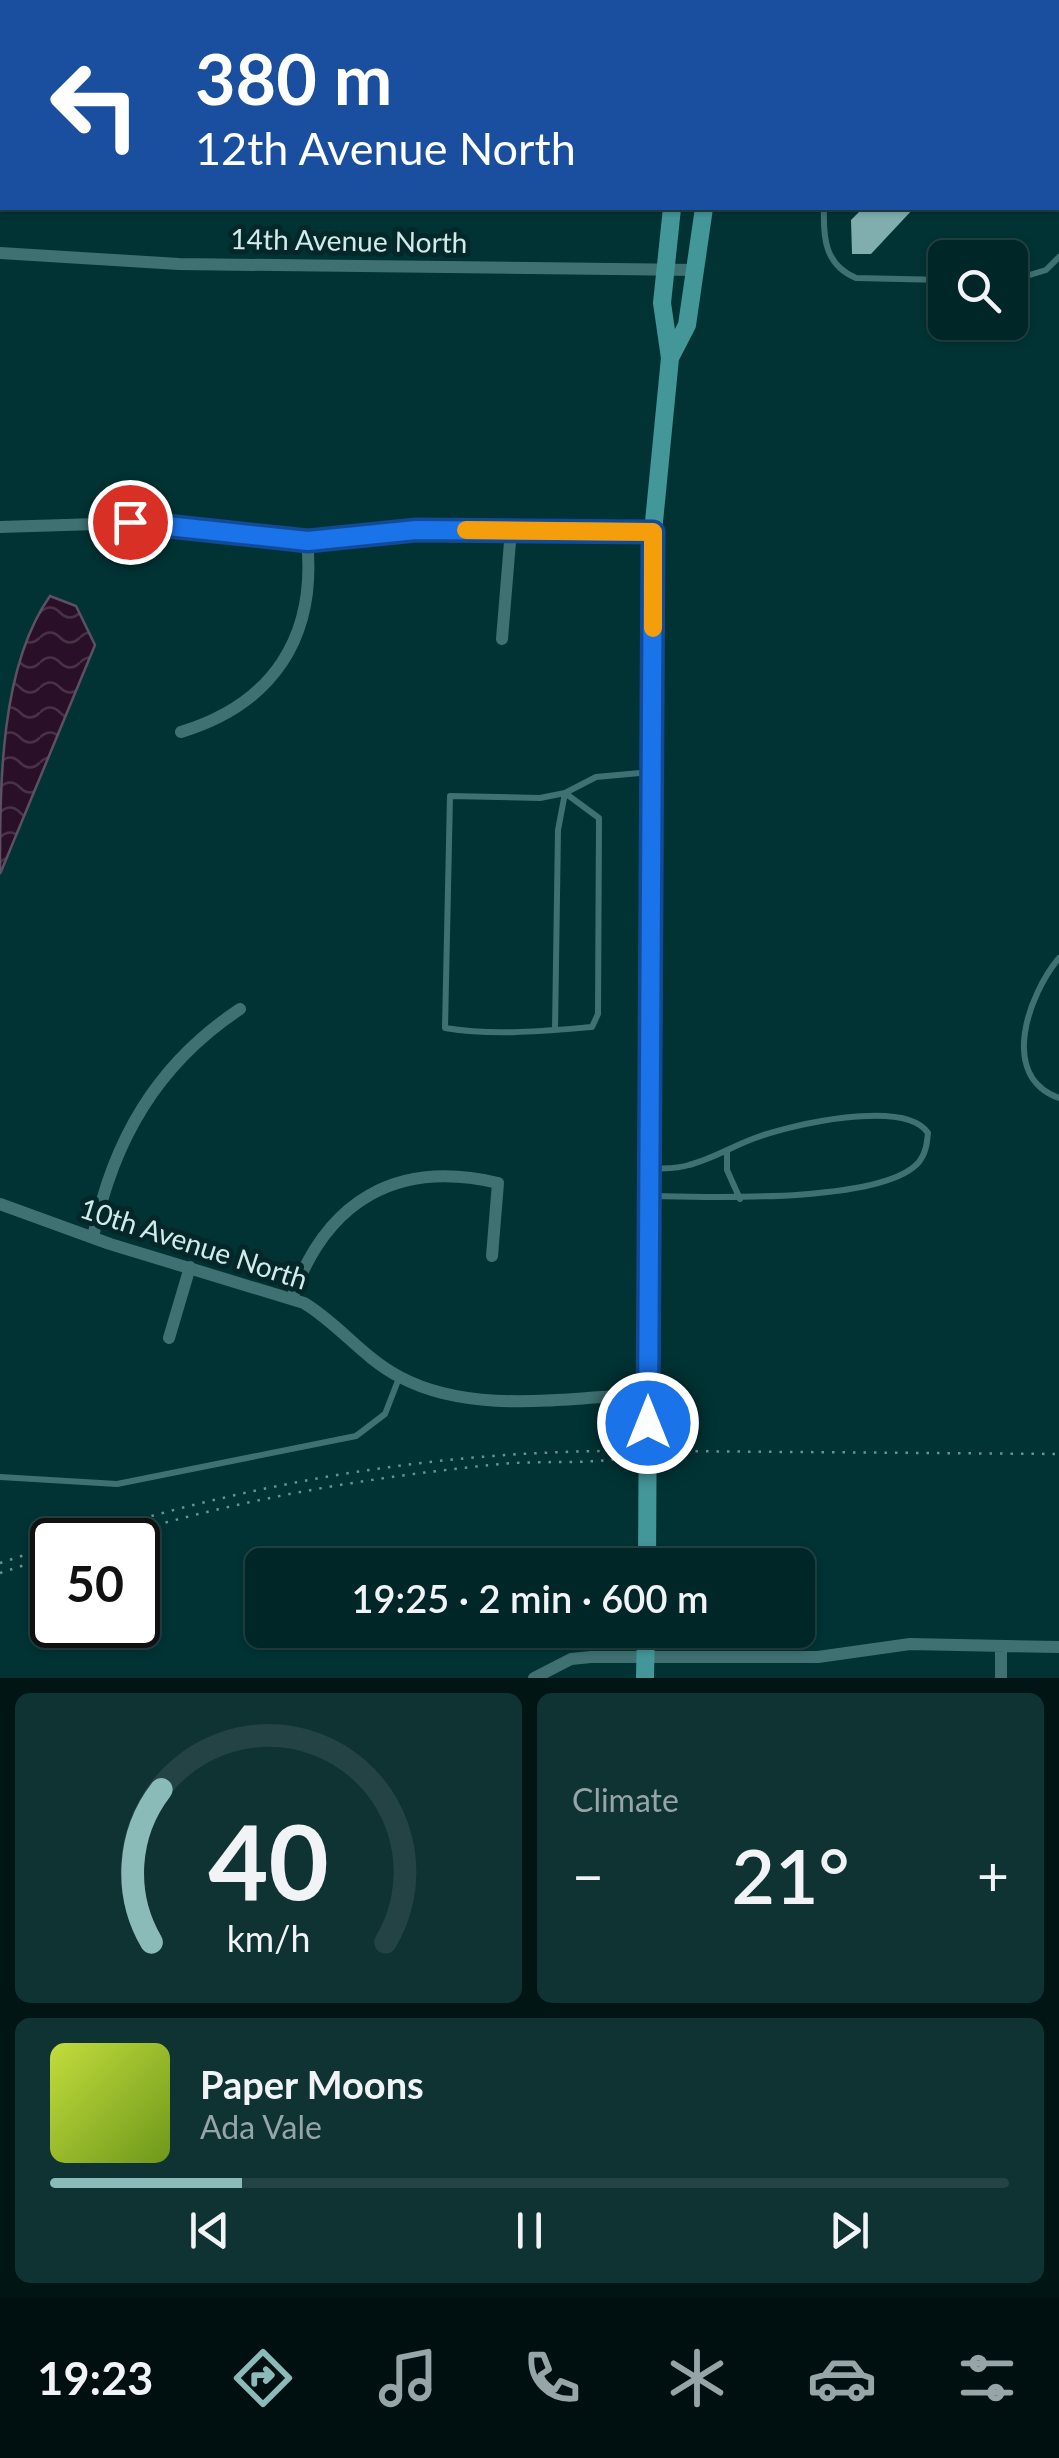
<!DOCTYPE html>
<meta charset="utf-8">
<style>
body{margin:0;font-family:Lato,sans-serif;background:#0f3233;color:#f1f3f6;height:100vh;display:flex;flex-direction:column;font-size:38px;white-space:nowrap}
*{box-sizing:border-box;margin:0}
p{font-size:32px;color:#96a5a7}
.icon{flex:none;width:55px;height:55px;fill:none;stroke:currentColor;stroke-width:2;stroke-linecap:round;stroke-linejoin:round}
.map{position:relative;height:1678px;overflow:hidden}
.panel{display:flex;flex-direction:column;gap:15px;padding:15px;background:#011515;flex:1}
.panel>*{flex:none}
.top-card{position:absolute;left:0px;top:0px;width:1060px;height:210px;box-shadow:0 2px 8px #0004,0 0 0 2px #234344;background:#1a4fa0;color:#fff;overflow:hidden}
.tools{position:absolute;left:928px;top:240px;display:grid;gap:20px}
.tools a{display:grid;place-items:center;width:100px;height:100px;border-radius:15px;background:#012627;box-shadow:0 2px 8px #0004,0 0 0 2px #234344;font-size:50px}
.speed{position:absolute;left:30px;top:1518px;display:flex;gap:20px;font-size:50px;font-weight:700;text-align:center}
.speed>*{display:grid;place-content:center;width:130px;height:130px;border-radius:50%;background:#012627;box-shadow:0 2px 8px #0004,0 0 0 2px #234344;line-height:1}
.speed .limit{border:5px solid #111;border-radius:15px;background:#fff;color:#111}
.pin{position:absolute;display:grid;place-items:center;width:85px;height:85px;color:#fff;margin:-42px;border:5px solid #fff;border-radius:50%;box-shadow:0 2px 10px #0007}
.me{position:absolute;width:110px;margin:-55px;rotate:0deg;stroke-linejoin:round;filter:drop-shadow(0 0 8px #0008)}
.turn{display:flex;align-items:center;gap:35px;height:210px;padding:0 30px;font-size:45px}
.turn .icon{width:130px;height:130px;stroke-width:2.5}
.turn b{display:block;font-size:70px;line-height:85px}
.big{font-size:75px;font-weight:600;line-height:1.1}
.panel .tile{flex:1;display:flex;flex-direction:column;justify-content:center;gap:15px;min-width:0;padding:0 35px;border-radius:15px;background:#0f3233}
.panel .dial{align-items:center;gap:0}
.dial svg{height:260px;overflow:visible;fill:none;stroke:#234344;stroke-width:7;stroke-linecap:round;text-anchor:middle}
.dial text{fill:#f1f3f6;stroke:none}
.song{display:flex;align-items:center;gap:30px}
.cover{width:120px;height:120px;border-radius:15px;background:linear-gradient(135deg,hsl(70 70% 55%),hsl(80 70% 35%))}
.played{height:10px;border-radius:5px;background:linear-gradient(90deg,#8bbbb9 20%,#234344 20%)}
.keys{display:flex;justify-content:space-around;direction:ltr}
.heat{display:flex;justify-content:space-between;align-items:center;font-size:55px;direction:ltr}
.panel .tiles{flex:1;display:grid;gap:15px;grid-template-columns:1fr 1fr}
.tile:last-child{grid-column:span 2}
.trip{position:absolute;left:245px;top:1548px;width:570px;height:100px;border-radius:15px;background:#012627;box-shadow:0 2px 8px #0004,0 0 0 2px #234344;font-weight:600;line-height:100px;text-align:center}
.tab-bar{display:flex;height:160px;justify-content:space-around;align-items:center;background:#000f10;color:#96a5a7}
.tab-bar .icon{width:70px;height:70px}
.tab-bar .on{color:#8bbbb9}
.tab-bar b{font-size:45px;color:#f1f3f6}
.map>svg:first-child{display:block}
.water{fill:url(#water-waves);stroke:#5c5162;stroke-width:2.5}
.building{fill:#80aeaf}
.lines{fill:none;stroke-linecap:round;stroke-linejoin:round}
.path{stroke:#6c9191;stroke-width:2.5;stroke-dasharray:2.5 8;stroke-linecap:butt}
.service{stroke:#407172;stroke-width:6}
.minor{stroke:#407172;stroke-width:12}
.secondary{stroke:#449799;stroke-width:18}
.route-casing{stroke:#114b97;stroke-width:25}
.route{stroke:#1a73e8;stroke-width:18}
.slow{stroke:#f59e0b;stroke-width:18}
.labels{text-anchor:middle;dominant-baseline:central;stroke-width:10;stroke-linejoin:round;paint-order:stroke}
.street-label{font-size:28px;fill:#d3eaea;stroke:#042829}
</style>
<div class="map">
<svg width="1059" height="1678" viewBox="0 0 1059 1678">
<defs>
<pattern id="water-waves" width="16" height="10" patternUnits="userSpaceOnUse" patternTransform="scale(2.5)"><rect width="16" height="10" fill="#290f27"/><path d="M0 5q4-4 8 0t8 0" fill="none" stroke="#473246"/></pattern>
</defs>
<rect width="100%" height="100%" fill="#013334"/>
<path class="water" d="M50,596L76,606L95,645L0,874C0,783 0,667 50,596Z"/>
<path class="building" d="M863,208H914L871,254H852L851,220Z"/>
<g class="lines">
<path class="path" d="M664,1451L1059,1454
M71,1540C251,1482 441,1450 630,1451
M105,1540C234,1500 367,1477 501,1464C543,1460 588,1465 630,1457
M0,1563L52,1546
M0,1573L52,1556"/>
<path class="service" d="M1036,2L1038,0
M1058,70H1059
M824,208C823,238 825,265 856,278L945,280
M1010,281L1046,270L1059,257
M1059,958C1029,994 998,1076 1059,1098
M555,1030L558,830L565,793L599,818L598,1014L592,1027C543,1031 494,1036 445,1028L450,796L540,798L565,793L596,777L651,772
M727,1150V1170L740,1199
M650,1169C663,1168 677,1169 689,1165C712,1159 733,1146 755,1138C789,1125 905,1098 928,1133C927,1143 926,1153 919,1162C883,1204 705,1197 651,1196
M0,1477L117,1484L356,1436L385,1414L399,1378"/>
<path class="minor" d="M0,253L179,264L697,270
M0,527L129,523L307,541L416,529L653,532
M502,639L511,530
M181,732C273,704 317,637 307,541
M0,1204L110,1244L304,1303C339,1324 363,1358 400,1377C473,1416 570,1397 649,1394
M93,1237C113,1140 157,1064 240,1009
M292,1298C326,1201 396,1159 498,1183L492,1256
M169,1338L190,1267
M534,1678L571,1659L591,1657H818L910,1644L1059,1647
M1001,1678V1646"/>
<path class="secondary" d="M506,0L517,2
M656,0L659,2
M538,2L563,0
M691,2V0
M724,2L725,0
M670,358L687,325L704,208
M647,1565L653,532L670,358L662,303L672,208
M645,1678L646,1630"/>
</g>
<g class="lines">
<g class="route-casing">
<path id="route" d="M130,522L308,541L416,530L653,532L648,1423"/>
</g>
<use href="#route" class="route"/>
<path class="slow" d="M466,530L653,532V628"/>
</g>
<g class="labels">
<g class="street-label">
<text transform="translate(349 240) rotate(1)">14th Avenue North</text>
<text transform="translate(194 1243) rotate(18)">10th Avenue North</text>
</g>
</g>
</svg>
<div class="tools">
<a><svg class="icon" aria-label="search" viewBox="0 0 24 24"><circle cx="10" cy="10" r="6"/><path d="M15 15l6 6"/></svg></a>
</div>
<div class="speed"><div class="limit">50</div></div>
<div class="pin" style="left:130px;top:522px;background:#d93025"><svg class="icon" aria-label="arrive" viewBox="0 0 24 24"><path d="M6 21V4h12l-3 4 3 4H6"/></svg></div>
<svg class="me" style="left:648px;top:1423px" viewBox="-20 -20 40 40"><circle r="17" fill="#1a73e8" stroke="#fff" stroke-width="3"/><path d="M0-11L8 9 0 5-8 9z" fill="#fff"/></svg>
<div class="trip">19:25 · 2 min · 600 m</div>
<div class="top-card">
<div class="turn"><svg class="icon" aria-label="left" viewBox="0 0 24 24"><path d="M17 20v-9H6M10 6l-5 5 5 5"/></svg><div><b>380 m</b>12th Avenue North</div></div>
</div>
</div>
<section class="panel">
<div class="tiles">
<div class="tile dial"><svg viewBox="0 0 100 80">
<path d="M14 69A42 42 0 1 1 86 69"/>
<path d="M14 69A42 42 0 0 1 17 22" stroke="#8bbbb9"/>
<text x="50" y="56" font-size="32" font-weight="700">40</text>
<text x="50" y="72" font-size="11">km/h</text>
</svg></div>
<div class="tile"><p>Climate</p>
<div class="heat"><a>−</a><b class="big">21°</b><a>+</a></div>
</div>
<div class="tile">
<div class="song"><i class="cover"></i><div><b>Paper Moons</b><p>Ada Vale</p></div></div>
<div class="played"></div>
<div class="keys"><svg class="icon" aria-label="previous" viewBox="0 0 24 24"><path d="M18 5L8 12l10 7zM5 5v14"/></svg><svg class="icon" aria-label="pause" viewBox="0 0 24 24"><path d="M8 5v14M16 5v14"/></svg><svg class="icon" aria-label="next" viewBox="0 0 24 24"><path d="M6 5l10 7-10 7zM19 5v14"/></svg></div>
</div>
</div>
</section>
<nav class="tab-bar">
<b>19:23</b>
<svg class="icon on" aria-label="directions" viewBox="0 0 24 24"><path d="M12 3l9 9-9 9-9-9zM9 14v-3h6M13 9l2 2-2 2"/></svg>
<svg class="icon" aria-label="music" viewBox="0 0 24 24"><path d="M9 18V5l10-2v13"/><circle cx="6" cy="18" r="3"/><circle cx="16" cy="16" r="3"/></svg>
<svg class="icon" aria-label="phone" viewBox="0 0 24 24"><path d="M5 4h4l2 5-3 2q2 4 5 5l2-3 5 2v4C11 20 4 13 5 4z"/></svg>
<svg class="icon" aria-label="climate" viewBox="0 0 24 24"><path d="M12 3v18M4 7l16 10M4 17L20 7"/></svg>
<svg class="icon" aria-label="car" viewBox="0 0 24 24"><path d="M5 17H2v-5l4-1 3-4h7l3 4 3 1v5h-3M9 17h6M6 11h13"/><circle cx="7" cy="17" r="2"/><circle cx="17" cy="17" r="2"/></svg>
<svg class="icon" aria-label="filters" viewBox="0 0 24 24"><path d="M4 7h16M4 17h16"/><circle cx="9" cy="7" r="2"/><circle cx="15" cy="17" r="2"/></svg>
</nav>
